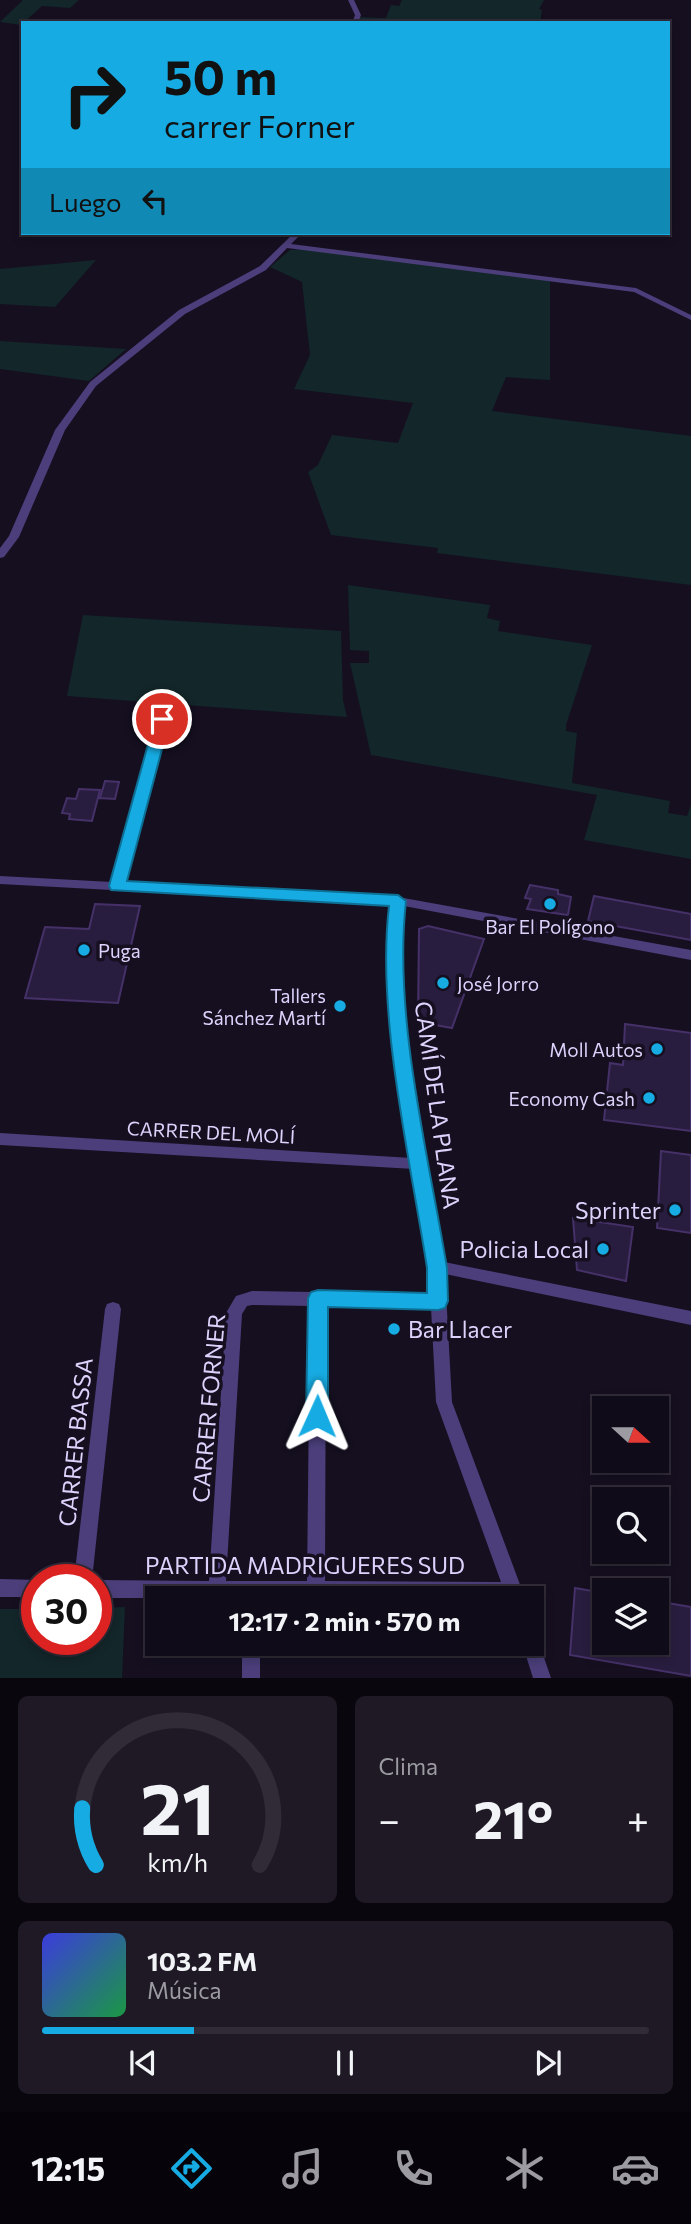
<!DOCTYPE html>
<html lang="es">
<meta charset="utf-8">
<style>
body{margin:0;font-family:Commissioner,sans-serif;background:#1e1925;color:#f1f3f6;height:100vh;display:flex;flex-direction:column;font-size:26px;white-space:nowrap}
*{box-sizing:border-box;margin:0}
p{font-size:23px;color:#9c9ba2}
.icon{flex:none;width:38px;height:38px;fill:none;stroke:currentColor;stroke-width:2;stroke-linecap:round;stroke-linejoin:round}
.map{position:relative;height:1678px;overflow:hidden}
.panel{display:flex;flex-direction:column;gap:18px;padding:18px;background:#09060d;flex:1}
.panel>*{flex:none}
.hud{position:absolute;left:21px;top:21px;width:649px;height:214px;border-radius:0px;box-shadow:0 4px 10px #0003,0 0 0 2px #302b37;background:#16ace3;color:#111;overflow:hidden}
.needle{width:46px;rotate:111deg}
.controls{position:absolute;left:592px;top:1396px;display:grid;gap:14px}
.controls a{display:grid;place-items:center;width:77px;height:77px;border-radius:0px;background:#100b18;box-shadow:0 4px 10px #0003,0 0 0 2px #302b37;font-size:35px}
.speed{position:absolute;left:21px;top:1564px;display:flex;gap:14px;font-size:35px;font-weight:700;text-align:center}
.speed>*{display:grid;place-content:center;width:91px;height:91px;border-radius:50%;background:#100b18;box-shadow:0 4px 10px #0003,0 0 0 2px #302b37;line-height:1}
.speed .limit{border:10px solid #d22;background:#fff;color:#111}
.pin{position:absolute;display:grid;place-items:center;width:60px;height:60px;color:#fff;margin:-30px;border:4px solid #fff;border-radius:50%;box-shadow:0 2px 7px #0007}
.me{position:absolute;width:77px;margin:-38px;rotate:1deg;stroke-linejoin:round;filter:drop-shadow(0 0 5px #0008)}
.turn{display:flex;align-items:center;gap:24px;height:147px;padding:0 28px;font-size:32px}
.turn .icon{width:91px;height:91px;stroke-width:2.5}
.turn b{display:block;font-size:49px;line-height:60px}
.then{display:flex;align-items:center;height:66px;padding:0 28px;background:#0003;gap:14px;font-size:26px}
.big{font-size:52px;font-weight:700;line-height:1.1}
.panel .card{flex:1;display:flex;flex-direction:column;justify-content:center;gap:10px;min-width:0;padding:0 24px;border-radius:10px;background:#1e1925}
.panel .dial{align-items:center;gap:0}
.dial svg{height:182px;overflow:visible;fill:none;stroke:#302b37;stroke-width:7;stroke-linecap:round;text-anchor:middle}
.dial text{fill:#f1f3f6;stroke:none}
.song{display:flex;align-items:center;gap:21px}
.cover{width:84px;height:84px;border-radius:10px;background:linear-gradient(135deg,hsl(240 70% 55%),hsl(140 70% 35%))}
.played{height:7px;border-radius:4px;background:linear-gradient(90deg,#16ace3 25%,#302b37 25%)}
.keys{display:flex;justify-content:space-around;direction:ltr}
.heat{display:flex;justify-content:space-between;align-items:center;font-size:38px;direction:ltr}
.panel .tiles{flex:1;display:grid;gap:18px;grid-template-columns:1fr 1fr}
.card:last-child{grid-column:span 2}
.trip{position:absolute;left:145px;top:1586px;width:399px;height:70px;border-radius:0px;background:#100b18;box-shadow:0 4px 10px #0003,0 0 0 2px #302b37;font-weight:700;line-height:70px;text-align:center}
.tab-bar{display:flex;height:112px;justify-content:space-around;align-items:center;background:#06040a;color:#9c9ba2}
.tab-bar .icon{width:49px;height:49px}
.tab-bar .on{color:#16ace3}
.tab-bar b{font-size:32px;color:#f1f3f6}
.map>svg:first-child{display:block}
.green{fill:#132629}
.building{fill:#291d3f;stroke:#453168;stroke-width:2}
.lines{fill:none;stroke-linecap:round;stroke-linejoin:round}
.street{fill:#4b3e7a;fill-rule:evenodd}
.route{fill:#16ace3;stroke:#0e7094;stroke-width:2}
.poi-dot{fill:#16ace3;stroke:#150f20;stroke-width:2.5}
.labels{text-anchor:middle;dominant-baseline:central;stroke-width:7;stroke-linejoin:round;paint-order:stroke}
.poi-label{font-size:19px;fill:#ddd2fb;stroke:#150f20;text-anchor:end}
.street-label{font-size:19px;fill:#ddd2fb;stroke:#150f20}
.near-street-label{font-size:23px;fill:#ddd2fb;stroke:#150f20}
.near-poi-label{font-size:23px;fill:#ddd2fb;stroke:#150f20;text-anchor:end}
</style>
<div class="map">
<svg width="691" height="1678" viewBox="0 0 691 1678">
<rect width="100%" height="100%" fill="#150f20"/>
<path class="green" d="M23,0H79L70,8L42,6L21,25L0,22Z
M402,0H544L539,9L542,10L540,23H358L360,17L386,18L391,5L399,6Z
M305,249L550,280V380L506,377L492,411L691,436V585L437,553L438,548L331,535L308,472L318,465L332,435L398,443L413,403L294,389L310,355L302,282L270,267L290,250Z
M96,260L55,307L0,304V269Z
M0,341L126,349L89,381L0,369Z
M348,585L490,605L487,618L500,621L498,631L592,645L566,725V731L577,733L572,783L670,801L668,813L687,816L691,805V859L584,840L597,795L371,755L350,663H369V651L350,650Z
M83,615L341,631L343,700L347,717L67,696Z
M125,1607L122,1678H0V1609H37V1640H96V1608Z"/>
<path class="building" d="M105,781L119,782L115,799L100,798Z
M79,789L100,790L92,821L69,819L70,814L62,813L67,798L76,799Z
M530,885L558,890V894L571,897L568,915L527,909L531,899L525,898Z
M594,896L691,914V940L588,921Z
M95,904L140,906L118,1003L25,998L45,927L89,929Z
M428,926L484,939L452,1028L418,1022L419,929Z
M625,1024L691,1033V1131L604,1120L610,1063L623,1065Z
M661,1151L691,1155V1233L657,1228Z
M573,1218L633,1227L626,1281L577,1270Z
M575,1588L604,1593V1643H656V1601L691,1607V1676L570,1655Z"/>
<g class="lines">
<path class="street" d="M348,0H354L361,15L358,23H352L355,15Z
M294,233H302L291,244L636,288L691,315V320L634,292L287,248L266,270L185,314L96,386L65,430L19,537L4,557L0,558V548L9,536L55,430L90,382L179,310L260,266Z
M162,716L168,719L124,882L398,897L691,950V960L404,906L400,935L408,1040L444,1262L691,1311V1325L445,1274L452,1402L525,1598H96V1580L209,1581L226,1313L236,1296L252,1291L431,1294L429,1268L414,1169L0,1145V1133L412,1158C400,1077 381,987 391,905L0,884V876L112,882L156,719ZM252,1305L310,1306L307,1581H226L242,1314L247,1306ZM326,1306L431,1308L436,1402L501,1582L325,1581Z
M113,1302L119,1304L121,1309L92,1580H74L105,1309L107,1304Z
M0,1579L39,1580H37V1597H0Z
M532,1634L537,1637L551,1678H533L522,1643H532Z
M242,1643H260V1678H242Z"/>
</g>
<path class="route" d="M162,715L170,719L127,881L398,895L406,901C393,1016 428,1153 447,1268L448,1301L445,1308L438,1310L328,1307V1416L325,1423L317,1425L309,1423L306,1416L308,1298L311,1292L318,1290L427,1293V1268C410,1158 376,1015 389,906L111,890L109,886L155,719Z"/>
<g class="poi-dot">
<circle cx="550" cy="904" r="7"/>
<circle cx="84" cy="950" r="7"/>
<circle cx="443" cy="983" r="7"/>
<circle cx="340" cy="1006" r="7"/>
<circle cx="657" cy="1049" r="7"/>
<circle cx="649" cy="1098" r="7"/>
<circle cx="675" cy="1210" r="7"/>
<circle cx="603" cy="1249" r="7"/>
<circle cx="394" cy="1329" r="7"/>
</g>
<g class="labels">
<g class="poi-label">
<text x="550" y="926" text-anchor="middle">Bar El Polígono</text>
<text x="98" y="950" text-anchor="start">Puga</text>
<text x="457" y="983" text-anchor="start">José Jorro</text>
<text x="326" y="995">Tallers<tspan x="326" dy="22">Sánchez Martí</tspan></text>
<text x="643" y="1049">Moll Autos</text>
<text x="635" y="1098">Economy Cash</text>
</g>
<g class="street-label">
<text transform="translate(211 1132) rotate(3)">CARRER DEL MOLÍ</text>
</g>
<g class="near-street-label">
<text transform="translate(438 1105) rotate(82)">CAMÍ DE LA PLANA</text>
<text transform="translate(208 1408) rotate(-85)">CARRER FORNER</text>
<text transform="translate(75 1442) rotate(-84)">CARRER BASSA</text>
<text x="305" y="1565">PARTIDA MADRIGUERES SUD</text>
</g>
<g class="near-poi-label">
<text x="661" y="1210">Sprinter</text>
<text x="589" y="1249">Policia Local</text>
<text x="408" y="1329" text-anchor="start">Bar Llacer</text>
</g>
</g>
</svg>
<div class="controls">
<a><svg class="needle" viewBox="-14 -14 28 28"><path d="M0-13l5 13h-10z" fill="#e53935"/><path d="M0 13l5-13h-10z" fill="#9c9ba2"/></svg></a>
<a><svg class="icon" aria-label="search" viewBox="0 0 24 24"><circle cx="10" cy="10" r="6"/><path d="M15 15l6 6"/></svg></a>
<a><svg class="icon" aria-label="layers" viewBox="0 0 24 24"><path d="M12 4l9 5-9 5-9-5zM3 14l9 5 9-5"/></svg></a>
</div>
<div class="speed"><div class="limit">30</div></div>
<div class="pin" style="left:162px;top:719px;background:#d93025"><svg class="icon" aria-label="arrive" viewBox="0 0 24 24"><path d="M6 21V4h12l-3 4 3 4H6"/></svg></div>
<svg class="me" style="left:317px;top:1416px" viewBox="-20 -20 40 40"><path d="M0-17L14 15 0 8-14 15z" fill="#16ace3" stroke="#fff" stroke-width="4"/></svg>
<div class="trip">12:17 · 2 min · 570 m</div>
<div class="hud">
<div class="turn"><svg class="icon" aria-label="right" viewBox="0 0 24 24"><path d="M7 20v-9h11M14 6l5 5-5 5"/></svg><div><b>50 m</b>carrer Forner</div></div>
<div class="then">Luego<svg class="icon" aria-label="left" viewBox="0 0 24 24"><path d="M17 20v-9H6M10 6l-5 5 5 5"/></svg></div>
</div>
</div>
<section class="panel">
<div class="tiles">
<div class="card dial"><svg viewBox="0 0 100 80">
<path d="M14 69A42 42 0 1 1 86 69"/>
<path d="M14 69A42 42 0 0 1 8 44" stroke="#16ace3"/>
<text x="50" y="56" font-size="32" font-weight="700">21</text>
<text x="50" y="72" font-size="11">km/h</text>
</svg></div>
<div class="card"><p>Clima</p>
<div class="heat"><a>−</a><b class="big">21°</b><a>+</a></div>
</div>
<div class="card">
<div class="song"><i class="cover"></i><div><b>103.2 FM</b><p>Música</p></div></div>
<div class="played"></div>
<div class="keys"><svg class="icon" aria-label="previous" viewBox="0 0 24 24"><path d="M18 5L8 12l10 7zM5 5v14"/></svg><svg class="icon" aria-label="pause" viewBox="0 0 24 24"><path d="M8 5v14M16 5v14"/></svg><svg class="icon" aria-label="next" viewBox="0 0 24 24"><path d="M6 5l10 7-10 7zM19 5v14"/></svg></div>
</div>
</div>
</section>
<nav class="tab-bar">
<b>12:15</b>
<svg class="icon on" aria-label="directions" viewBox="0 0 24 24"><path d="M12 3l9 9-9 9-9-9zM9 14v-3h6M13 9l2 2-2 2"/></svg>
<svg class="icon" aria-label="music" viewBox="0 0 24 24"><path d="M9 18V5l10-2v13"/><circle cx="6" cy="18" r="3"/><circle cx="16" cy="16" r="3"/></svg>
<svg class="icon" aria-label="phone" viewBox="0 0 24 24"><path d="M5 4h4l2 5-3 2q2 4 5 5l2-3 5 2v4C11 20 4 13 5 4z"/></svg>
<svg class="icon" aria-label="climate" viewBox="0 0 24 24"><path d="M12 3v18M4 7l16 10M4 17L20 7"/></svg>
<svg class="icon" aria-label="car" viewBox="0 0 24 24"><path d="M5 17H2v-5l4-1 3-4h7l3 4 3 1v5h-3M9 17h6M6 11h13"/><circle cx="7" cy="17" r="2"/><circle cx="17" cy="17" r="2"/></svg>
</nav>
